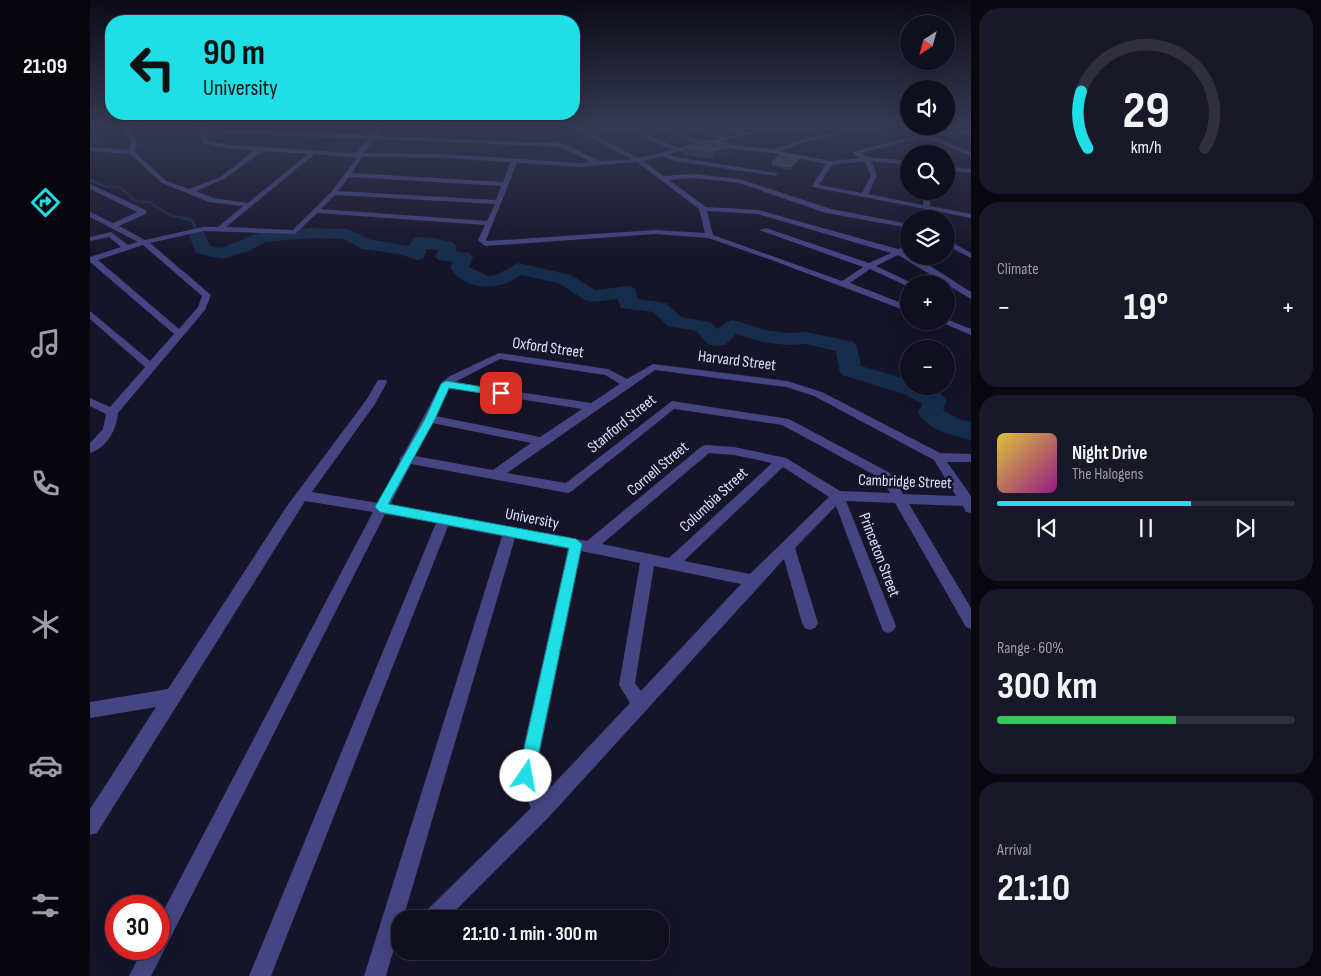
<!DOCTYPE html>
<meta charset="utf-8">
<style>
body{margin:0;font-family:"Sofia Sans Condensed",sans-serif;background:#191828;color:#f1f3f6;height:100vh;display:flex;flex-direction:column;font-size:19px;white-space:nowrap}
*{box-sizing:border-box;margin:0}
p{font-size:16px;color:#9c9ca4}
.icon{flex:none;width:28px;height:28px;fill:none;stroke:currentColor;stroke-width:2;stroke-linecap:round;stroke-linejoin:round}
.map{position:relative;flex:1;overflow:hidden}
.side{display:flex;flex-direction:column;gap:8px;padding:8px;background:#090811;width:350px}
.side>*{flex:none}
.guide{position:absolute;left:15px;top:15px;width:475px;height:105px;border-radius:20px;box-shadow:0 5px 20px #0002,0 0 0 1px #302f3d;background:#20dee6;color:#111;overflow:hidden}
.needle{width:32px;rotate:216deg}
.fabs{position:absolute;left:810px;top:15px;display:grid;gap:10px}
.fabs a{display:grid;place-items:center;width:55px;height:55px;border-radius:50%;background:#100f1f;box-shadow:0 5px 20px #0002,0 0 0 1px #302f3d;font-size:25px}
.speed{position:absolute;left:15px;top:895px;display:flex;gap:10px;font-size:25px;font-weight:700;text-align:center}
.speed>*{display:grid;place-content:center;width:65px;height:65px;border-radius:50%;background:#100f1f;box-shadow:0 5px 20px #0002,0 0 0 1px #302f3d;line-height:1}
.speed .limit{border:8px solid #d22;background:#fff;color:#111}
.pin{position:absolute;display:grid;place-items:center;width:42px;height:42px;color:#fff;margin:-21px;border-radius:10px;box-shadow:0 2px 8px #0006}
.me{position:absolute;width:55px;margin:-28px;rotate:12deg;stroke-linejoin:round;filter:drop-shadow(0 0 4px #0008)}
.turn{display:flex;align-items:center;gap:18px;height:105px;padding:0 15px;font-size:22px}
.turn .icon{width:65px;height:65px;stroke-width:2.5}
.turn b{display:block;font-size:35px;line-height:42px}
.big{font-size:38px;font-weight:700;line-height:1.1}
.side .widget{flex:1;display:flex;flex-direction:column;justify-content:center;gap:8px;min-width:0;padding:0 18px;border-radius:20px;background:#191828}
.side .dial{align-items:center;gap:0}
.dial svg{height:130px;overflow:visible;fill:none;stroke:#302f3d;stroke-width:7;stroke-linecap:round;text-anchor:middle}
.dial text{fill:#f1f3f6;stroke:none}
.song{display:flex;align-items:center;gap:15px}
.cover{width:60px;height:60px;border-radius:8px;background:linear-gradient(135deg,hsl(50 70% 55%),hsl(310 70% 35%))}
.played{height:5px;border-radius:2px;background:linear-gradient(90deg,#20dee6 65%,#302f3d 65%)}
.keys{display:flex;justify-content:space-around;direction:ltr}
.heat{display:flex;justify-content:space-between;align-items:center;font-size:28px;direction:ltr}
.charge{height:8px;border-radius:4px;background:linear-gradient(90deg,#34c759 60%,#302f3d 0)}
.trip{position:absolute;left:301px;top:910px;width:278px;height:50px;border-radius:20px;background:#100f1f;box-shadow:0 5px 20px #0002,0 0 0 1px #302f3d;font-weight:700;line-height:50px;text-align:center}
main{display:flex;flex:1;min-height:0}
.dock{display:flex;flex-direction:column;width:90px;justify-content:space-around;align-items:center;background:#06060c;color:#9c9ca4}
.dock .icon{width:35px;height:35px}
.dock .selected{color:#20dee6}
.dock b{font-size:22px;color:#f1f3f6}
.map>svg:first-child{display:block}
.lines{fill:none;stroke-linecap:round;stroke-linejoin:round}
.stream-far1{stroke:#152d4b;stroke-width:2.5}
.stream{stroke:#152d4b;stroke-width:3}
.river{fill:#152d4b;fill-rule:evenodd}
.minor{fill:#444582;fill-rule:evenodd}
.wall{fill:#342f54}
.shaded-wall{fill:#201c3b}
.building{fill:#464266;stroke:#5e5b7d}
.route{fill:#20dee6;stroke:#159096}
.labels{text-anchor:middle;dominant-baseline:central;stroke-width:5;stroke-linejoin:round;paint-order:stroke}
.street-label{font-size:16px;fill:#e0dffb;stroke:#161429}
</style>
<main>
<nav class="dock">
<b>21:09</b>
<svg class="icon selected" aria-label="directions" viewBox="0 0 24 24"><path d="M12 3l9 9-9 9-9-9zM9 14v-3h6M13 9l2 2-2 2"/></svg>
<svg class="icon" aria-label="music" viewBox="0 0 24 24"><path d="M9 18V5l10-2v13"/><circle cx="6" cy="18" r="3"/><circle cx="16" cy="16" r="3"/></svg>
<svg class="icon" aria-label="phone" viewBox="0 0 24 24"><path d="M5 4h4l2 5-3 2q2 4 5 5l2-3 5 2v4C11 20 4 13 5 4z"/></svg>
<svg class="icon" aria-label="climate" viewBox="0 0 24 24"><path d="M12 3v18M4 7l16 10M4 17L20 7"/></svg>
<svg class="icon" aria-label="car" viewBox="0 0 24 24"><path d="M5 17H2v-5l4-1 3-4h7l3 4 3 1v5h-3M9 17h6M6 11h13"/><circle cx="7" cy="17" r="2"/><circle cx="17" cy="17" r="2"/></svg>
<svg class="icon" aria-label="filters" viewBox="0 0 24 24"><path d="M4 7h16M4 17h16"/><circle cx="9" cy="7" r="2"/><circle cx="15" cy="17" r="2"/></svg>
</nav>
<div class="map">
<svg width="881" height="976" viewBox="0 0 881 976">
<rect width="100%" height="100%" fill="#161429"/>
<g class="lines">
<path class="stream-far1" d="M0,180L16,187H30L45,201L59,202L82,216L94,218"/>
<path class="stream" d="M88,217L102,220L105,227"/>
<path class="river" d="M107,228L113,229L120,246L131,248L171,232L221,228L258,229L282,240L320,246L323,238C335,235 352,240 364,243L367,247L365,251L380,253L383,257L379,267L398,276L406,275L428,263L481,275L505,290L538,286L545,288L548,299L576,303L591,317L620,322L627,329L636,322L643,320L675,330L696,333L716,332L764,342L767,347L771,366L819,380V386C833,386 848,387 857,401L853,410L869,419L881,422V440C862,435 839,431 828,413L832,404L817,395L752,375L749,370L746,351L716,344L696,345L672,342L646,334L635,345L627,346L619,345L606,331L578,326L563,312L531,308L528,299L502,302L495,300L468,283L431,275C410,291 376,292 360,268L363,262L348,260L345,256L348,250L337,249L333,259L327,260L309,254L272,249L254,239L221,238L175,242L159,251L132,259L106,253L98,233L101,229Z"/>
<path class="minor" d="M32,124H38L39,130L47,141L45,152L76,181L99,189L130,177L165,150L140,149L114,143L104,124H110L112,128L281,135L291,124H297L287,136L464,143L466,140L510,161L541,159L475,124H482L549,158L582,150L526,124H534L588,148L607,144L561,124H569L613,142L628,139L595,124H603L634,137L649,134L626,124C637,124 647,132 656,132C671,132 684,124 699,124L624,143L683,149L711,140L783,124H794L715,142L690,151L740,161L770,158L763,154V152L827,135L803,124H811L834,133L881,130V134L842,136L881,152V156L833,137L771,153L778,157L819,161V165L781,161L787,175L778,194L833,205L834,191H841L840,206L881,214V218L723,187L722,186L736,164L682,153L613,146L579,154L586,157L687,173L688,174L685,176L584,161L572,156L553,161L574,176L604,174L650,179L741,209L819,224V228L736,213L649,183L604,178L579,180L616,207L668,210L808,249L819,245V250L815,252C835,262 859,278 881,292V299L808,255L786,266L824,284L817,286L780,269L760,283L819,306V312L687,262L618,238L565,234L395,246L388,240L395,225L227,213L205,234L113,231L60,243L121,295L115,310L28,413C27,429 17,448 0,453V443L13,429L16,414L0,406V398L20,407L55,367L0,319V311L60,361L84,334L0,262V257L31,247L19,237L0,241V237L21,232L38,245L48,242L0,217V212L23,223L47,212L0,189V184L56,210V214L29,226L55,240L113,227H128L153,206L119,202L72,183L40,154L0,151V147L39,150L41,141L33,130ZM114,132L278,139L266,153L140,145L118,141ZM285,139L471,147L501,162L489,163L356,154L273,153ZM173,151L218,154L158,203L123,198L106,191L134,179ZM225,154L267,158L241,192L203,230L136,227ZM272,157L356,158L420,162L413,182L262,173ZM775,161L781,175L772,193L729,185L742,165ZM547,162L609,209L615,233L565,230L397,241L396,240L427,163L489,167ZM259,177L411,186L406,200L248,191ZM245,195L405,204L397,221L231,209ZM617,211L668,214L801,253L779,263L676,228L669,230L773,267L752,281L623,235ZM53,245L112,296L108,307L89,329L8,260Z
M314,124L443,127L473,124L443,131L317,126Z
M856,166L881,169V173L856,170Z
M856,239L881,253V258L856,245Z
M856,319L881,329V335L848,321H856Z
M409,353L518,369L537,379L563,364L697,381L732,392L850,453L881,454V462H857L881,496V513L876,512L873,506L819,504L881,608V629L876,627L805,503L756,501L806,626L803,631L798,633L793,631L746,506L705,548L728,623L725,628L720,630L715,628L712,623L694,559L458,818L357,919H332L335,912L441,808L427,776L478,549L425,538L313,919H310V928L296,976H274L412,536L358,526L181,976H159L346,523L295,514L61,976H39L53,949H69V919L283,512L215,501L7,833L0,835V809L66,707L0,718V702L78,689L197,506L277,399L288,380H296L297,382L285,404L222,492L288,503L310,461L309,459L313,455L352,382L360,376ZM410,359L515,375L530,384L501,403L365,382ZM565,370L696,387L724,396L844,460L866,496L813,494L800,473L699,419L582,401L476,483L417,473ZM359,388L492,409L450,437L345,416ZM584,409L692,425L792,479L800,493L750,491L696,458L644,447L616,445L612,446L497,541L300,505L321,464L478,493L482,491ZM342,423L441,443L403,470L325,456ZM619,453L644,455L682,463L579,558L512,544ZM693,467L739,497L660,574L594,561ZM491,551L550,563L529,685L540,703L453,795L445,776ZM564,566L651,584L551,691L545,683Z"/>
</g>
<path class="wall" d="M643,146L641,154L622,159L593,155L594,147Z
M709,158V160L701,170L681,166L682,163Z"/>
<path class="shaded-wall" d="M643,146L641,154L622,159L624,151Z
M709,158V160L701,170V167Z"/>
<path class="building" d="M617,140L633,142L643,146L624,151L594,147Z
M690,154L709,158L701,167L682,163Z"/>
<linearGradient id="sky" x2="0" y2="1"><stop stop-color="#0c0b17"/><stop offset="0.48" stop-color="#363a54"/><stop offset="1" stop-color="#363a54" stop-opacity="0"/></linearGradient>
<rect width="881" height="261" fill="url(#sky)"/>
<path class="route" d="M356,381L411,390L416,393L411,396L359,388L345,419L298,504L486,539L492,544L444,776L442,782L436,784L430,782L428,776L479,548L290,512L285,507L335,419L351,384Z"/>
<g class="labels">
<g class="street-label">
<text transform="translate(458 348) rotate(8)">Oxford Street</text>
<text transform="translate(647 361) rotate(7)">Harvard Street</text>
<text transform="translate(532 424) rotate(-39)">Stanford Street</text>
<text transform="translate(568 469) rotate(-40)">Cornell Street</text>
<text transform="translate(815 482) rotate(2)">Cambridge Street</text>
<text transform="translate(624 500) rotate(-43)">Columbia Street</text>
<text transform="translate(442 519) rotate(11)">University</text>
<text transform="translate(789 555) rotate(69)">Princeton Street</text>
</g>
</g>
</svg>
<div class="fabs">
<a><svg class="needle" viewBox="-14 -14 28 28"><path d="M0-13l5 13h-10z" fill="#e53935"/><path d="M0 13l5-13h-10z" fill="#9c9ca4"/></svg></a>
<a><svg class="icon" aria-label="sound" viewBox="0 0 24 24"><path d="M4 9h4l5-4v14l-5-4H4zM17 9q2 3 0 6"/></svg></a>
<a><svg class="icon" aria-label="search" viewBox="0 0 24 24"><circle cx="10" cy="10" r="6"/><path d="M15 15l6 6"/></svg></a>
<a><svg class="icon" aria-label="layers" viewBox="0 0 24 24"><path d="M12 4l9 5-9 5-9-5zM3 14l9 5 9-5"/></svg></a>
<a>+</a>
<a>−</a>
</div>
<div class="speed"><div class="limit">30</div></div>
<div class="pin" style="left:411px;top:393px;background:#d93025"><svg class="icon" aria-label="arrive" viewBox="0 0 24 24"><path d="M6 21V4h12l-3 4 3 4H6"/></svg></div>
<svg class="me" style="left:436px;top:776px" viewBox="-20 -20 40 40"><circle r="19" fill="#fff"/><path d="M0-13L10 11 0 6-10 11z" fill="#20dee6"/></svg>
<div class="trip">21:10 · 1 min · 300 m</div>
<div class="guide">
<div class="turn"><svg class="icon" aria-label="left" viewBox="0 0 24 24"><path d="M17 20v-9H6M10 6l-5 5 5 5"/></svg><div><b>90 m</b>University</div></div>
</div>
</div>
<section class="side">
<div class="widget dial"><svg viewBox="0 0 100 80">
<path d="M14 69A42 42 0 1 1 86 69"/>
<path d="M14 69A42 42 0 0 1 10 34" stroke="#20dee6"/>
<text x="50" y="56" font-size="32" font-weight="700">29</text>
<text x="50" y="72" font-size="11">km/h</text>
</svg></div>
<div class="widget"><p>Climate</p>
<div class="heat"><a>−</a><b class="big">19°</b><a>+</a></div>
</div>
<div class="widget">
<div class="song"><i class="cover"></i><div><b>Night Drive</b><p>The Halogens</p></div></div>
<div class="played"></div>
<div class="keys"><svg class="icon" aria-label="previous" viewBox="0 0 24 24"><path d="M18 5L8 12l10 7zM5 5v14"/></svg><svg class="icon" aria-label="pause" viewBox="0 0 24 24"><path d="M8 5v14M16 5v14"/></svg><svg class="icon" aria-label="next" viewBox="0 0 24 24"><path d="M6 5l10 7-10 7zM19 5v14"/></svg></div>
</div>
<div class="widget"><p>Range · 60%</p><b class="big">300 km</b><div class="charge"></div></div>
<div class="widget"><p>Arrival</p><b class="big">21:10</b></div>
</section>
</main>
